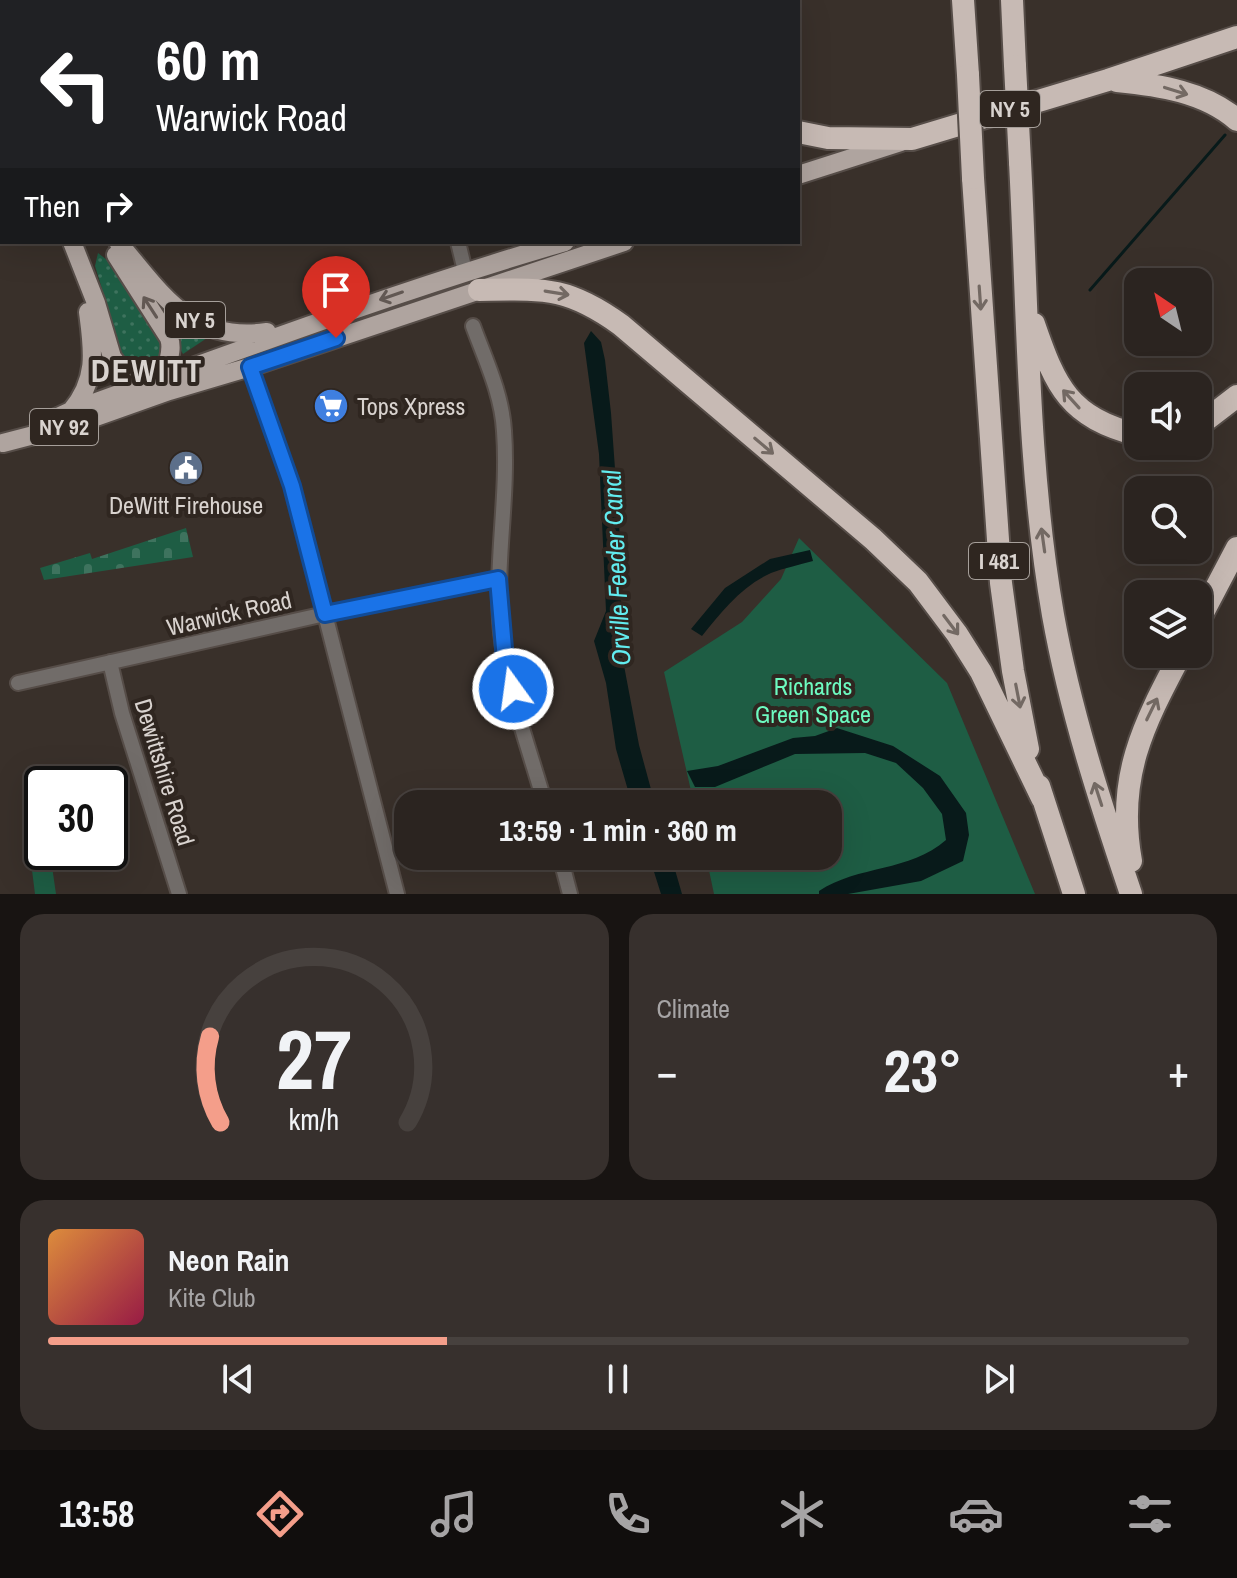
<!DOCTYPE html>
<meta charset="utf-8">
<style>
body{margin:0;font-family:"Archivo Narrow",sans-serif;background:#37302d;color:#f1f3f6;height:100vh;display:flex;flex-direction:column;font-size:30px;white-space:nowrap}
*{box-sizing:border-box;margin:0}
p{font-size:26px;color:#a6a4a5}
.icon{flex:none;width:44px;height:44px;fill:none;stroke:currentColor;stroke-width:2;stroke-linecap:round;stroke-linejoin:round}
.map{position:relative;height:894px;overflow:hidden}
.drawer{display:flex;flex-direction:column;gap:20px;padding:20px;background:#181412;flex:1}
.drawer>*{flex:none}
.guide{position:absolute;left:0px;top:0px;width:800px;height:244px;box-shadow:0 8px 32px #0002,0 0 0 2px #47413e;background:#202124;color:#fff;overflow:hidden}
.needle{width:52px;rotate:325deg}
.fabs{position:absolute;left:1124px;top:268px;display:grid;gap:16px}
.fabs a{display:grid;place-items:center;width:88px;height:88px;border-radius:16px;background:#2b2420;box-shadow:0 8px 32px #0002,0 0 0 2px #47413e;font-size:40px}
.speed{position:absolute;left:24px;top:766px;display:flex;gap:16px;font-size:40px;font-weight:700;text-align:center}
.speed>*{display:grid;place-content:center;width:104px;height:104px;border-radius:50%;background:#2b2420;box-shadow:0 8px 32px #0002,0 0 0 2px #47413e;line-height:1}
.speed .limit{border:4px solid #111;border-radius:12px;background:#fff;color:#111}
.pin{position:absolute;display:grid;place-items:center;width:68px;height:68px;color:#fff;margin:-82px -34px;border-radius:50% 50% 50% 0;rotate:-45deg;box-shadow:0 0 8px #0007}
.pin .icon{rotate:45deg}
.me{position:absolute;width:88px;margin:-44px;rotate:346deg;stroke-linejoin:round;filter:drop-shadow(0 0 6px #0008)}
.turn{display:flex;align-items:center;gap:28px;height:168px;padding:0 24px;font-size:36px}
.turn .icon{width:104px;height:104px;stroke-width:2.5}
.turn b{display:block;font-size:56px;line-height:68px}
.then{display:flex;align-items:center;height:76px;padding:0 24px;background:#0003;gap:16px;font-size:30px}
.big{font-size:60px;font-weight:700;line-height:1.1}
.drawer .widget{flex:1;display:flex;flex-direction:column;justify-content:center;gap:12px;min-width:0;padding:0 28px;border-radius:24px;background:#37302d}
.drawer .dial{align-items:center;gap:0}
.dial svg{height:208px;overflow:visible;fill:none;stroke:#47413e;stroke-width:7;stroke-linecap:round;text-anchor:middle}
.dial text{fill:#f1f3f6;stroke:none}
.song{display:flex;align-items:center;gap:24px}
.cover{width:96px;height:96px;border-radius:12px;background:linear-gradient(135deg,hsl(30 70% 55%),hsl(340 70% 35%))}
.played{height:8px;border-radius:4px;background:linear-gradient(90deg,#f49e8a 35%,#47413e 35%)}
.keys{display:flex;justify-content:space-around;direction:ltr}
.heat{display:flex;justify-content:space-between;align-items:center;font-size:44px;direction:ltr}
.drawer .tiles{flex:1;display:grid;gap:20px;grid-template-columns:1fr 1fr}
.widget:last-child{grid-column:span 2}
.trip{position:absolute;left:394px;top:790px;width:448px;height:80px;border-radius:24px;background:#2b2420;box-shadow:0 8px 32px #0002,0 0 0 2px #47413e;font-weight:700;line-height:80px;text-align:center}
.tabs{display:flex;height:128px;justify-content:space-around;align-items:center;background:#110e0d;color:#a6a4a5}
.tabs .icon{width:56px;height:56px}
.tabs .on{color:#f49e8a}
.tabs b{font-size:36px;color:#f1f3f6}
.map>svg:first-child{display:block}
.grass{fill:url(#grass-dots)}
.cemetery{fill:url(#cemetery-stones)}
.green{fill:#1e5d44}
.water{fill:#081a1a}
.lines{fill:none;stroke-linecap:round;stroke-linejoin:round}
.stream{stroke:#081a1a;stroke-width:3}
.minor-casing{stroke:#564d48;stroke-width:18}
.major-casing{stroke:#564d48;stroke-width:22}
.highway-casing{stroke:#564d48;stroke-width:26}
.minor{stroke:#716c69;stroke-width:14}
.major{stroke:#afa49f;stroke-width:18}
.highway{stroke:#c7bab4;stroke-width:22}
.highway-bridge-casing{stroke:#564d48;stroke-width:26;stroke-linecap:butt}
.highway-bridge{stroke:#c7bab4;stroke-width:22}
.oneway{stroke:#736963}
.oneway2{stroke:#625853}
.route-casing{stroke:#114b97;stroke-width:20}
.route{stroke:#1a73e8;stroke-width:14}
.labels{text-anchor:middle;dominant-baseline:central;stroke-width:8;stroke-linejoin:round;paint-order:stroke}
.shield{fill:#2f2620;stroke:#a69f9a;stroke-width:2}
.shield-label{font-size:22px;font-weight:bold;fill:#d9d3cf}
.poi-label{font-size:24px;fill:#d9d3cf;stroke:#2f2620;text-anchor:start}
.street-label{font-size:24px;fill:#d9d3cf;stroke:#2f2620}
.park-label{font-size:24px;fill:#6dfac0;stroke:#2f2620}
.water-label{font-size:26px;font-style:italic;fill:#62ecef;stroke:#2f2620}
.district-label{font-size:32px;font-weight:bold;letter-spacing:2px;fill:#d9d3cf;stroke:#2f2620}
</style>
<div class="map">
<svg width="1237" height="894" viewBox="0 0 1237 894">
<defs>
<pattern id="grass-dots" width="8" height="8" patternUnits="userSpaceOnUse" patternTransform="scale(2)"><rect width="8" height="8" fill="#1e5d44"/><path d="M2 2h.1M6 6h.1" fill="none" stroke="#3e735e" stroke-width="1.8" stroke-linecap="round"/></pattern>
<pattern id="cemetery-stones" width="16" height="16" patternUnits="userSpaceOnUse" patternTransform="scale(2)"><rect width="16" height="16" fill="#1e5d44"/><path d="M2 7V4a2 2 0 0 1 4 0v3zM10 15v-3a2 2 0 0 1 4 0v3z" fill="#3e735e"/></pattern>
</defs>
<rect width="100%" height="100%" fill="#39302a"/>
<path class="grass" d="M98,253L107,260L160,337L164,355L125,364L95,266Z
M163,307L207,338L183,354L159,310Z"/>
<path class="cemetery" d="M186,528L193,557L44,580L40,568L90,553L92,559Z"/>
<path class="green" d="M799,538L947,683L1035,894H714L706,856H828V804H694L664,672L742,622L781,579Z
M51,859L56,894H35L31,862Z"/>
<path class="water" d="M591,331L601,342L605,360L611,413L620,539L622,655L639,745L655,804H632L616,749L606,683L594,641L606,611L599,454L584,343Z
M810,550L813,561C799,565 784,568 771,573C742,586 721,612 702,636L691,629L725,588L770,559Z
M837,728L893,746L940,776L966,813L969,835L963,861L921,881L848,894H819V891C858,865 910,872 946,840L942,814L923,788L896,763L865,753L795,754L715,787H695L687,771L718,766L793,738L815,736Z
M649,856H671L682,894H661Z"/>
<g class="lines">
<path class="stream" d="M1090,290L1225,135"/>
<g class="minor-casing">
<path id="minor" d="M213,0L214,2
M363,0L364,2
M541,0L542,2
M0,181L2,179
M458,242L465,271
M473,326C485,359 502,394 504,431C509,498 494,565 501,632C507,690 529,748 545,804
M250,367L292,486L397,894
M110,662L122,713L179,894
M18,683L325,614L498,579
M560,856L570,894"/>
</g>
<g class="major-casing">
<path id="major" d="M0,81L2,84
M0,127L2,129
M798,175L901,142
M72,242L96,303L112,357L135,388L138,399
M118,242C162,294 190,343 267,332
M116,255L169,338C175,354 162,368 167,384
M71,411C98,379 93,350 88,312
M43,424L71,411C235,352 397,291 565,242
M3,443L76,424L169,391L250,367L624,242"/>
</g>
<g class="highway-casing">
<path id="highway" d="M680,0V2
M701,0V2
M963,0L968,75
M1012,0L1015,66
M1117,81C1159,85 1205,92 1237,120
M798,132L828,138L912,139L1108,80L1237,37
M1020,162C1028,313 1027,466 1053,615C1070,710 1100,802 1131,894
M973,178L1001,583L1013,671L1028,749
M479,290C544,289 567,286 621,325L873,539L918,582L957,634L981,672L1042,798
M1034,324C1056,388 1069,417 1138,435
M1198,426L1237,396
M1198,622L1237,548
M1039,786L1074,894
M1131,861C1116,778 1143,725 1181,654"/>
</g>
<use href="#minor" class="minor"/>
<use href="#major" class="major"/>
<use href="#highway" class="highway"/>
<g class="highway-bridge-casing">
<path id="highway-bridge" d="M1015,66L1020,162
M968,75L973,178"/>
</g>
<use href="#highway-bridge" class="highway-bridge"/>
</g>
<defs><path id="oneway-shaft" d="M-6 0H5M1.5-3L5.5 0L1.5 3" fill="none" stroke-width="1.6" stroke-linecap="round" stroke-linejoin="round" transform="scale(2)"/></defs>
<g class="oneway">
<use href="#oneway-shaft" transform="translate(1176 91) rotate(17)"/>
<use href="#oneway-shaft" transform="translate(557 293) rotate(9)"/>
<use href="#oneway-shaft" transform="translate(980 298) rotate(86)"/>
<use href="#oneway-shaft" transform="translate(1071 399) rotate(-132)"/>
<use href="#oneway-shaft" transform="translate(764 446) rotate(40)"/>
<use href="#oneway-shaft" transform="translate(1043 540) rotate(-98)"/>
<use href="#oneway-shaft" transform="translate(951 625) rotate(53)"/>
<use href="#oneway-shaft" transform="translate(1018 696) rotate(79)"/>
<use href="#oneway-shaft" transform="translate(1152 709) rotate(-64)"/>
<use href="#oneway-shaft" transform="translate(1098 794) rotate(-108)"/>
</g>
<g class="oneway2">
<use href="#oneway-shaft" transform="translate(391 296) rotate(161)"/>
<use href="#oneway-shaft" transform="translate(150 307) rotate(-123)"/>
</g>
<g class="lines">
<g class="route-casing">
<path id="route" d="M336,338L250,367L292,486L325,614L498,579L505,660L513,689"/>
</g>
<use href="#route" class="route"/>
</g>
<defs>
<g id="supermarket-disc" transform="scale(1.8)"><circle r="9.5" fill="#3f7fe0" stroke="#2f2620"/><path d="M-6-5.5h2.5l.6 2H6L4.5 2H-2.5L-4.4-4H-6ZM-1.5 3.2a1.3 1.3 0 1 0 .1 0ZM3 3.2a1.3 1.3 0 1 0 .1 0Z" fill="#fff"/></g>
<g id="civic-disc" transform="scale(1.8)"><circle r="9.5" fill="#5c6f8a" stroke="#2f2620"/><path d="M-.6-6.5H3V-4.5H.6V-3L4-1V1h2V6H-6V1h2V-1L-.6-3ZM-1.2 2.5V6h2.4V2.5Z" fill="#fff"/></g>
</defs>
<g fill-rule="evenodd">
<use href="#supermarket-disc" x="331" y="406"/>
<use href="#civic-disc" x="186" y="468"/>
</g>
<g class="labels">
<g class="shield">
<rect x="980" y="91" width="60" height="36" rx="6"/>
<rect x="165" y="302" width="60" height="36" rx="6"/>
<rect x="30" y="409" width="68" height="36" rx="6"/>
<rect x="969" y="543" width="60" height="36" rx="6"/>
</g>
<g class="shield-label">
<text x="1010" y="109">NY 5</text>
<text x="195" y="320">NY 5</text>
<text x="64" y="427">NY 92</text>
<text x="999" y="561">I 481</text>
</g>
<g class="poi-label">
<text x="357" y="406">Tops Xpress</text>
<text x="186" y="505" text-anchor="middle">DeWitt Firehouse</text>
</g>
<g class="street-label">
<text transform="translate(229 613) rotate(-13)">Warwick Road</text>
<text transform="translate(165 772) rotate(73)">Dewittshire Road</text>
</g>
<g class="park-label">
<text x="813" y="686">Richards<tspan x="813" dy="28">Green Space</tspan></text>
</g>
<g class="water-label">
<text transform="translate(616 568) rotate(-93)">Orville Feeder Canal</text>
</g>
<g class="district-label">
<text x="147" y="370">DEWITT</text>
</g>
</g>
</svg>
<div class="fabs">
<a><svg class="needle" viewBox="-14 -14 28 28"><path d="M0-13l5 13h-10z" fill="#e53935"/><path d="M0 13l5-13h-10z" fill="#a6a4a5"/></svg></a>
<a><svg class="icon" aria-label="sound" viewBox="0 0 24 24"><path d="M4 9h4l5-4v14l-5-4H4zM17 9q2 3 0 6"/></svg></a>
<a><svg class="icon" aria-label="search" viewBox="0 0 24 24"><circle cx="10" cy="10" r="6"/><path d="M15 15l6 6"/></svg></a>
<a><svg class="icon" aria-label="layers" viewBox="0 0 24 24"><path d="M12 4l9 5-9 5-9-5zM3 14l9 5 9-5"/></svg></a>
</div>
<div class="speed"><div class="limit">30</div></div>
<div class="pin" style="left:336px;top:338px;background:#d93025"><svg class="icon" aria-label="arrive" viewBox="0 0 24 24"><path d="M6 21V4h12l-3 4 3 4H6"/></svg></div>
<svg class="me" style="left:513px;top:689px" viewBox="-20 -20 40 40"><circle r="17" fill="#1a73e8" stroke="#fff" stroke-width="3"/><path d="M0-11L8 9 0 5-8 9z" fill="#fff"/></svg>
<div class="trip">13:59 · 1 min · 360 m</div>
<div class="guide">
<div class="turn"><svg class="icon" aria-label="left" viewBox="0 0 24 24"><path d="M17 20v-9H6M10 6l-5 5 5 5"/></svg><div><b>60 m</b>Warwick Road</div></div>
<div class="then">Then<svg class="icon" aria-label="right" viewBox="0 0 24 24"><path d="M7 20v-9h11M14 6l5 5-5 5"/></svg></div>
</div>
</div>
<section class="drawer">
<div class="tiles">
<div class="widget dial"><svg viewBox="0 0 100 80">
<path d="M14 69A42 42 0 1 1 86 69"/>
<path d="M14 69A42 42 0 0 1 10 36" stroke="#f49e8a"/>
<text x="50" y="56" font-size="32" font-weight="700">27</text>
<text x="50" y="72" font-size="11">km/h</text>
</svg></div>
<div class="widget"><p>Climate</p>
<div class="heat"><a>−</a><b class="big">23°</b><a>+</a></div>
</div>
<div class="widget">
<div class="song"><i class="cover"></i><div><b>Neon Rain</b><p>Kite Club</p></div></div>
<div class="played"></div>
<div class="keys"><svg class="icon" aria-label="previous" viewBox="0 0 24 24"><path d="M18 5L8 12l10 7zM5 5v14"/></svg><svg class="icon" aria-label="pause" viewBox="0 0 24 24"><path d="M8 5v14M16 5v14"/></svg><svg class="icon" aria-label="next" viewBox="0 0 24 24"><path d="M6 5l10 7-10 7zM19 5v14"/></svg></div>
</div>
</div>
</section>
<nav class="tabs">
<b>13:58</b>
<svg class="icon on" aria-label="directions" viewBox="0 0 24 24"><path d="M12 3l9 9-9 9-9-9zM9 14v-3h6M13 9l2 2-2 2"/></svg>
<svg class="icon" aria-label="music" viewBox="0 0 24 24"><path d="M9 18V5l10-2v13"/><circle cx="6" cy="18" r="3"/><circle cx="16" cy="16" r="3"/></svg>
<svg class="icon" aria-label="phone" viewBox="0 0 24 24"><path d="M5 4h4l2 5-3 2q2 4 5 5l2-3 5 2v4C11 20 4 13 5 4z"/></svg>
<svg class="icon" aria-label="climate" viewBox="0 0 24 24"><path d="M12 3v18M4 7l16 10M4 17L20 7"/></svg>
<svg class="icon" aria-label="car" viewBox="0 0 24 24"><path d="M5 17H2v-5l4-1 3-4h7l3 4 3 1v5h-3M9 17h6M6 11h13"/><circle cx="7" cy="17" r="2"/><circle cx="17" cy="17" r="2"/></svg>
<svg class="icon" aria-label="filters" viewBox="0 0 24 24"><path d="M4 7h16M4 17h16"/><circle cx="9" cy="7" r="2"/><circle cx="15" cy="17" r="2"/></svg>
</nav>
